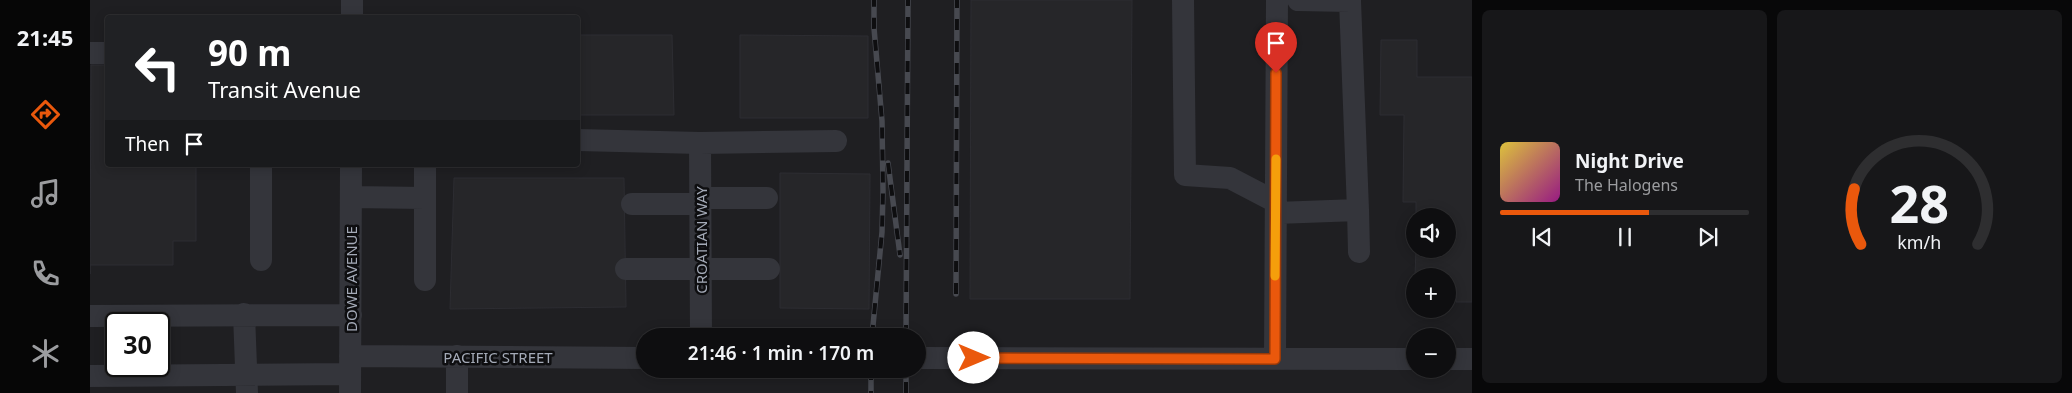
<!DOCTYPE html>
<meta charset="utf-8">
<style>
body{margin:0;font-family:"Noto Sans",sans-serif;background:#171719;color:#f1f3f6;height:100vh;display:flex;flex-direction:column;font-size:19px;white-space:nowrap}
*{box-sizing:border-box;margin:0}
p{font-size:16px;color:#9b9c9f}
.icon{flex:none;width:28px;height:28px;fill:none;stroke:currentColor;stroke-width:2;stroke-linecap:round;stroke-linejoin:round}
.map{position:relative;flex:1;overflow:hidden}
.drawer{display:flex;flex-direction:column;gap:10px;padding:10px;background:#080809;width:600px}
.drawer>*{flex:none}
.hud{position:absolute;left:15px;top:15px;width:475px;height:152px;border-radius:5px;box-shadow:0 2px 12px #0003,0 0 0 1px #2e2e30;background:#202124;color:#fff;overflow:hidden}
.tools{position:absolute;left:1316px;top:208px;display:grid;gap:10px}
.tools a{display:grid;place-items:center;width:50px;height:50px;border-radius:50%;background:#0e0e10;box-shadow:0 2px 12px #0003,0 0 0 1px #2e2e30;font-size:25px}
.speed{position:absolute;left:15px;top:312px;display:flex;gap:10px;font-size:25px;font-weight:700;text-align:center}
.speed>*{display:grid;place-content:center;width:65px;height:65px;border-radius:50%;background:#0e0e10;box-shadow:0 2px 12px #0003,0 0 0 1px #2e2e30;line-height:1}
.speed .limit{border:2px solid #111;border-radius:8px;background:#fff;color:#111}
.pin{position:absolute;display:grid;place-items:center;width:42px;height:42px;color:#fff;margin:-51px -21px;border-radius:50% 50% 50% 0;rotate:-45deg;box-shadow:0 0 5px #0007}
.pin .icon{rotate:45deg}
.me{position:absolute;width:55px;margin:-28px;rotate:90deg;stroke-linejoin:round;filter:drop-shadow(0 0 4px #0008)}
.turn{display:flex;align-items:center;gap:18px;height:105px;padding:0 20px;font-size:22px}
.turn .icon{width:65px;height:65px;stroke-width:2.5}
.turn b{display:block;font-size:35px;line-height:42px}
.then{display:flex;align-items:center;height:48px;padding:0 20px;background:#0003;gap:10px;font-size:19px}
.drawer .card{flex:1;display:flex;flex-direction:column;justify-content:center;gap:8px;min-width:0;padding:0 18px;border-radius:8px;background:#171719}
.drawer .dial{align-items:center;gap:0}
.dial svg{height:130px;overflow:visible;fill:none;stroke:#2e2e30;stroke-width:7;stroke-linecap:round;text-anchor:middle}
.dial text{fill:#f1f3f6;stroke:none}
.song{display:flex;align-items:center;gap:15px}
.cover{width:60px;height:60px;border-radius:8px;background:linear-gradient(135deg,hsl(50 70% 55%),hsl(310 70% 35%))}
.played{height:5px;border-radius:2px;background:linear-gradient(90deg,#ea580c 60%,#2e2e30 60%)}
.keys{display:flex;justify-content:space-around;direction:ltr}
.drawer .tiles{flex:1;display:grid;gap:10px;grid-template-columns:repeat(2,1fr)}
.trip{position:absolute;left:546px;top:328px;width:290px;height:50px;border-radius:25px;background:#0e0e10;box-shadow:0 2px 12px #0003,0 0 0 1px #2e2e30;font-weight:600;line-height:50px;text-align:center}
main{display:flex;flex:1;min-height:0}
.tab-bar{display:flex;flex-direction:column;width:90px;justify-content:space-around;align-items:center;background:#060606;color:#9b9c9f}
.tab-bar .icon{width:35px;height:35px}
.tab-bar .on{color:#ea580c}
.tab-bar b{font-size:22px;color:#f1f3f6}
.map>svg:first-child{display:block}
.built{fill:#1f1f22;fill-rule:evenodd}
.building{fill:#262629;stroke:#2d2d32}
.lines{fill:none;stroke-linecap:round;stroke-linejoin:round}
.minor{stroke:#34353b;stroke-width:22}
.rail-casing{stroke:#474950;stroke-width:5.5}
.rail{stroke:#0e0e10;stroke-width:4;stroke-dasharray:11;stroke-linecap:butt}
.route-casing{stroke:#983908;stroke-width:12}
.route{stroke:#ea580c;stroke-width:9}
.slow{stroke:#f59e0b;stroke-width:9}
.labels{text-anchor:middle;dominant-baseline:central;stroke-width:5;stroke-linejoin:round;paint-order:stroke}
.street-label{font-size:15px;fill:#a4aab7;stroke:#0e0e10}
</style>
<main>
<nav class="tab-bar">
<b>21:45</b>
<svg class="icon on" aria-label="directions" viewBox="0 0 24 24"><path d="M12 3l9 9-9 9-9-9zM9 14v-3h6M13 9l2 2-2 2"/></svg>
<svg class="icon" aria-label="music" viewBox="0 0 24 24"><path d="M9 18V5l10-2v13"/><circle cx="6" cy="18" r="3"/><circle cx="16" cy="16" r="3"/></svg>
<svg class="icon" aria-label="phone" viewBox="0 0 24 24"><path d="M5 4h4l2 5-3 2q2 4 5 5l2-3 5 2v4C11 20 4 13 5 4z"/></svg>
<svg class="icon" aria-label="climate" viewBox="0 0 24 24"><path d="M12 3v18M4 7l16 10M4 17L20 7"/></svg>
</nav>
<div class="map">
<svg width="1382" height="393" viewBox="0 0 1382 393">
<rect width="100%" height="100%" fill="#131315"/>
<path class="built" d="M0,0H1382V393H0ZM18,18H488V165H18ZM1325,216H1358V249H1325ZM1325,276H1358V309H1325ZM26,324H69V366H26ZM555,336H828V369H555ZM1325,336H1358V369H1325Z"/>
<path class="building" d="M881,0H1042L1040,299H880Z
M488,35H582L584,115H488Z
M650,35L778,36V118H650Z
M1291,40H1327V77H1382V302H1366V287H1358V276H1325L1326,249H1358V216H1326V202H1313L1314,115H1290Z
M1,65H18V165H106V241H83V265H0V274Z
M690,173L780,174L779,309L690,308Z
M364,178H534L536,307L360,309Z"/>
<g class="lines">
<path class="minor" d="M1093,0L1095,175L1140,178L1186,202
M1208,0L1260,1L1268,210
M262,18V0
M0,53H18
M488,140L610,143L746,141
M610,143L611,336
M171,165V260
M335,165V280
M261,197L335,198
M611,198H677
M542,204H611
M1186,213L1268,210L1269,252
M536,269H679
M154,314L157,393
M0,316L261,315
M260,356L555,358
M367,356V393
M828,358L1325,359
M1185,359L1187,0
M1358,359H1382
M0,376L260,374
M260,393L261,165"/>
<g class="rail-casing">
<path id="rail" d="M798,163L810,255
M866,294L867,0
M782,336L792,232L793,191L792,121L784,28V0
M816,336L818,0
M781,369V393
M816,393V369"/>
</g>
<use href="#rail" class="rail"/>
</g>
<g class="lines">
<g class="route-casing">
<path id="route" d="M884,358L1185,359L1186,73"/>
</g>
<use href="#route" class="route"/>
<path class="slow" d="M1185,276L1186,159"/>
</g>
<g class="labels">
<g class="street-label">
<text transform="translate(611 240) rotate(-90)">CROATIAN WAY</text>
<text transform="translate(261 279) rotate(-90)">DOWE AVENUE</text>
<text x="408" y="357">PACIFIC STREET</text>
</g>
</g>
</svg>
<div class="tools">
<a><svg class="icon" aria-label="sound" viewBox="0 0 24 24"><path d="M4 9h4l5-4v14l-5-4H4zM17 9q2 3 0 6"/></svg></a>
<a>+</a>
<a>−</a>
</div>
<div class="speed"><div class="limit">30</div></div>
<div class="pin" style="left:1186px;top:73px;background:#d93025"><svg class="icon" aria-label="arrive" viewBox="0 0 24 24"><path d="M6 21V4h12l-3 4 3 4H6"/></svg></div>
<svg class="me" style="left:884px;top:358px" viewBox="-20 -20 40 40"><circle r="19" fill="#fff"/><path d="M0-13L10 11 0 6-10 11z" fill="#ea580c"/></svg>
<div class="trip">21:46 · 1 min · 170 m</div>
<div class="hud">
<div class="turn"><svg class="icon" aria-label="left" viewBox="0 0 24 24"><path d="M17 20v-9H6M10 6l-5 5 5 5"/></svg><div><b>90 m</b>Transit Avenue</div></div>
<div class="then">Then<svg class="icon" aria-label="arrive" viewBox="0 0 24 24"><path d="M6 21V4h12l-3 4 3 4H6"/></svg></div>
</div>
</div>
<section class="drawer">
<div class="tiles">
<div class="card">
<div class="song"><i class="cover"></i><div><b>Night Drive</b><p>The Halogens</p></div></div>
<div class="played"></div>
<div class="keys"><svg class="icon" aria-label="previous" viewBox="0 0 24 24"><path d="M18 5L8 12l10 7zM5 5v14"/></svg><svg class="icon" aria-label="pause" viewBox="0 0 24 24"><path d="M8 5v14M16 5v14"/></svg><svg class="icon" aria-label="next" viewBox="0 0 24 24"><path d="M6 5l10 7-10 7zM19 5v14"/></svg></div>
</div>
<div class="card dial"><svg viewBox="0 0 100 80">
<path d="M14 69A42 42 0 1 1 86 69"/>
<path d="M14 69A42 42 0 0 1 10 35" stroke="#ea580c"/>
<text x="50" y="56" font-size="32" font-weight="700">28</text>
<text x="50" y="72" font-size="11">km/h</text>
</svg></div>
</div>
</section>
</main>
